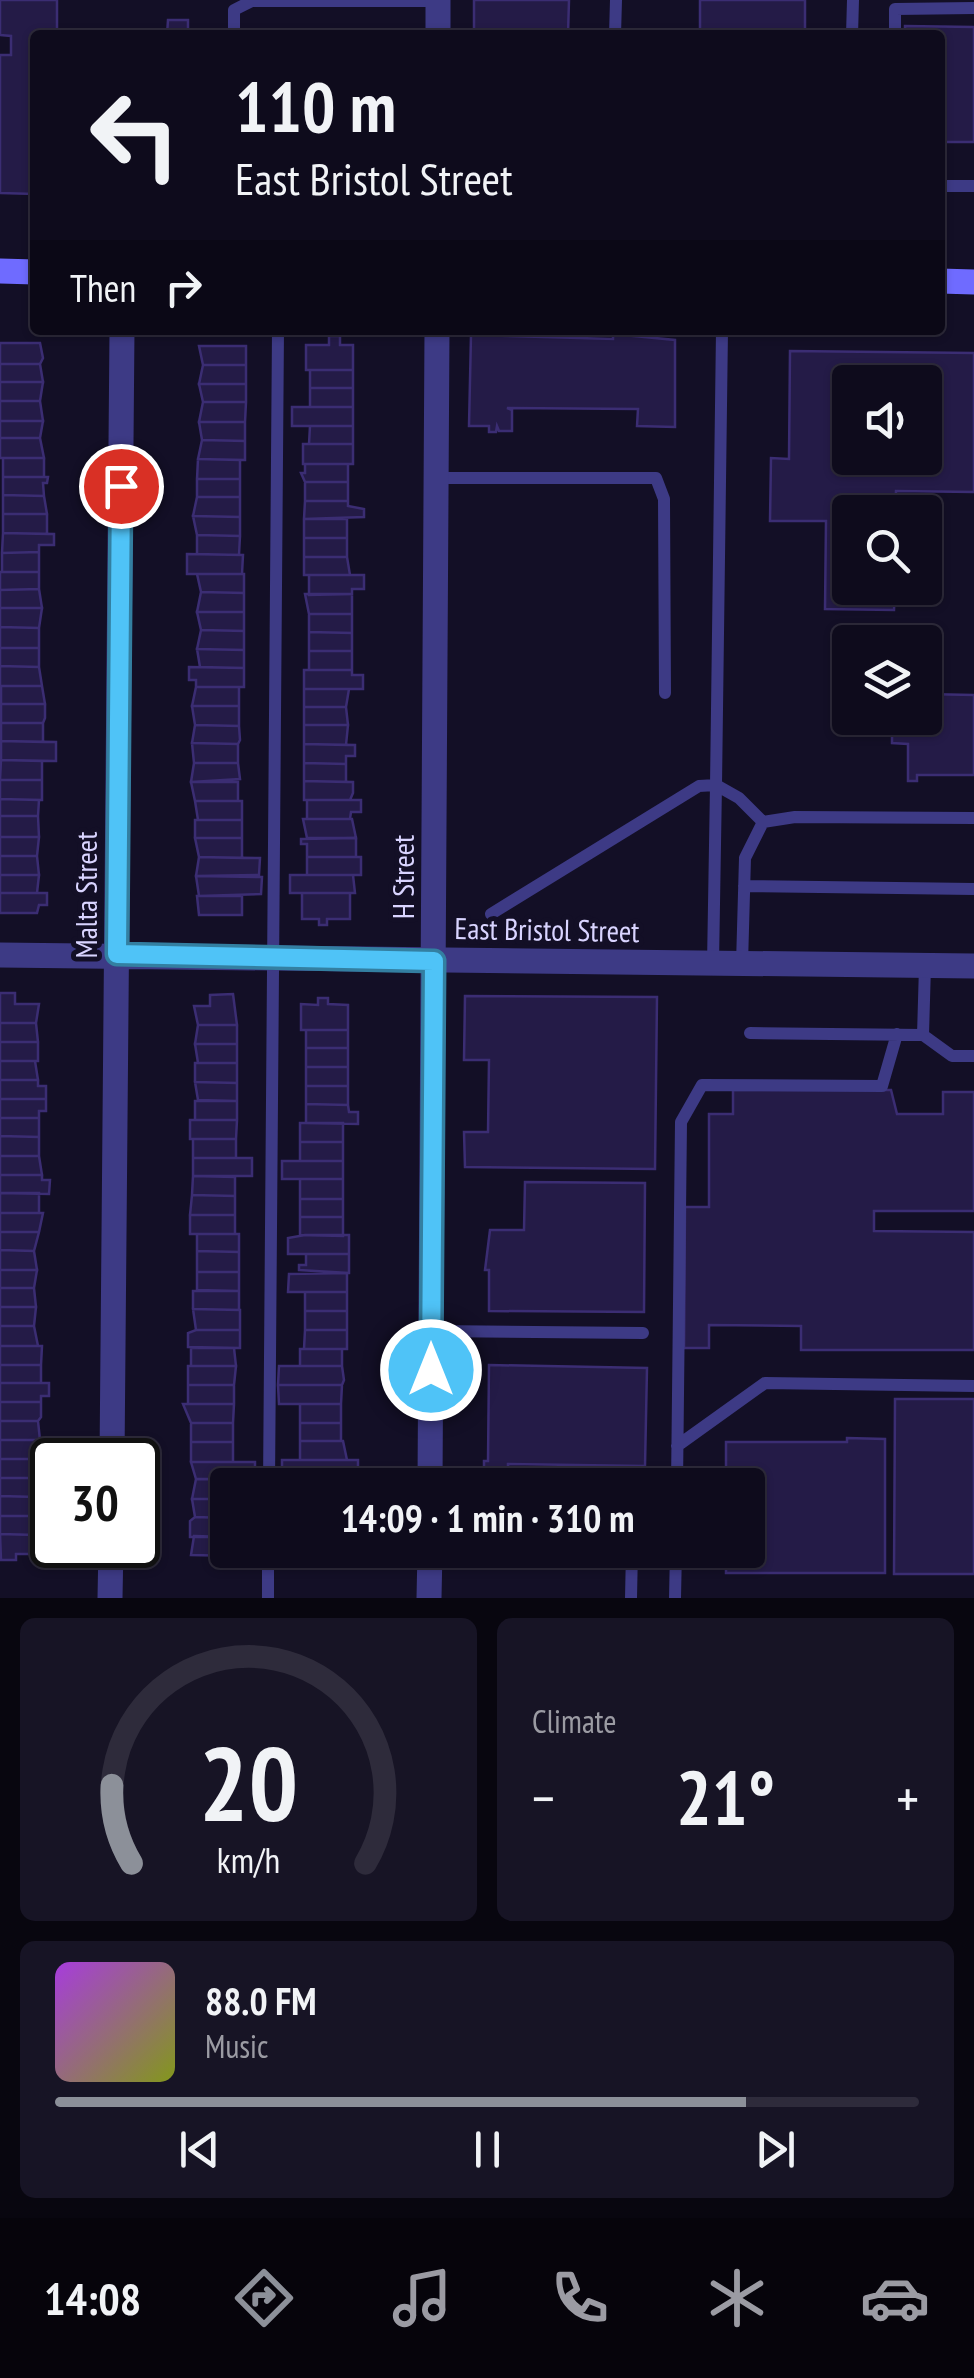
<!DOCTYPE html>
<meta charset="utf-8">
<style>
body{margin:0;font-family:"PT Sans Narrow",sans-serif;background:#171425;color:#f1f3f6;height:100vh;display:flex;flex-direction:column;font-size:38px;white-space:nowrap}
*{box-sizing:border-box;margin:0}
p{font-size:32px;color:#9b9ba3}
.icon{flex:none;width:55px;height:55px;fill:none;stroke:currentColor;stroke-width:2;stroke-linecap:round;stroke-linejoin:round}
.map{position:relative;height:1598px;overflow:hidden}
.panel{display:flex;flex-direction:column;gap:20px;padding:20px;background:#08060f;flex:1}
.panel>*{flex:none}
.banner{position:absolute;left:30px;top:30px;width:915px;height:305px;border-radius:10px;box-shadow:0 2px 8px #0004,0 0 0 2px #2e2b3b;background:#0e0b1c;color:#f1f3f6;overflow:hidden}
.buttons{position:absolute;left:832px;top:365px;display:grid;gap:20px}
.buttons a{display:grid;place-items:center;width:110px;height:110px;border-radius:10px;background:#0e0b1c;box-shadow:0 2px 8px #0004,0 0 0 2px #2e2b3b;font-size:50px}
.speed{position:absolute;left:30px;top:1438px;display:flex;gap:20px;font-size:50px;font-weight:700;text-align:center}
.speed>*{display:grid;place-content:center;width:130px;height:130px;border-radius:50%;background:#0e0b1c;box-shadow:0 2px 8px #0004,0 0 0 2px #2e2b3b;line-height:1}
.speed .limit{border:5px solid #111;border-radius:15px;background:#fff;color:#111}
.pin{position:absolute;display:grid;place-items:center;width:85px;height:85px;color:#fff;margin:-42px;border:5px solid #fff;border-radius:50%;box-shadow:0 2px 10px #0007}
.me{position:absolute;width:110px;margin:-55px;rotate:0deg;stroke-linejoin:round;filter:drop-shadow(0 0 8px #0008)}
.turn{display:flex;align-items:center;gap:35px;height:210px;padding:0 40px;font-size:45px}
.turn .icon{width:130px;height:130px;stroke-width:2.5}
.turn b{display:block;font-size:70px;line-height:85px}
.then{display:flex;align-items:center;height:95px;padding:0 40px;background:#0003;gap:20px;font-size:38px}
.big{font-size:75px;font-weight:700;line-height:1.1}
.panel .widget{flex:1;display:flex;flex-direction:column;justify-content:center;gap:15px;min-width:0;padding:0 35px;border-radius:15px;background:#171425}
.panel .dial{align-items:center;gap:0}
.dial svg{height:260px;overflow:visible;fill:none;stroke:#2e2b3b;stroke-width:7;stroke-linecap:round;text-anchor:middle}
.dial text{fill:#f1f3f6;stroke:none}
.song{display:flex;align-items:center;gap:30px}
.cover{width:120px;height:120px;border-radius:15px;background:linear-gradient(135deg,hsl(280 70% 55%),hsl(70 70% 35%))}
.played{height:10px;border-radius:5px;background:linear-gradient(90deg,#8c9099 80%,#2e2b3b 80%)}
.keys{display:flex;justify-content:space-around;direction:ltr}
.heat{display:flex;justify-content:space-between;align-items:center;font-size:55px;direction:ltr}
.panel .tiles{flex:1;display:grid;gap:20px;grid-template-columns:1fr 1fr}
.widget:last-child{grid-column:span 2}
.trip{position:absolute;left:210px;top:1468px;width:555px;height:100px;border-radius:10px;background:#0e0b1c;box-shadow:0 2px 8px #0004,0 0 0 2px #2e2b3b;font-weight:700;line-height:100px;text-align:center}
.menu{display:flex;height:160px;justify-content:space-around;align-items:center;background:#06040b;color:#9b9ba3}
.menu .icon{width:70px;height:70px}
.menu .current{color:#8c9099}
.menu b{font-size:45px;color:#f1f3f6}
.map>svg:first-child{display:block}
.building{fill:#241b47;stroke:#3b2d73;stroke-width:2.5;fill-rule:evenodd}
.lines{fill:none;stroke-linecap:round;stroke-linejoin:round}
.service{stroke:#3d3a85;stroke-width:12}
.minor{stroke:#3d3a85;stroke-width:25}
.secondary{stroke:#6f6bff;stroke-width:25}
.route-casing{stroke:#337fa1;stroke-width:25}
.route{stroke:#4fc3f7;stroke-width:18}
.labels{text-anchor:middle;dominant-baseline:central;stroke-width:10;stroke-linejoin:round;paint-order:stroke}
.street-label{font-size:30px;fill:#d9d4ff;stroke:#130f26}
</style>
<div class="map">
<svg width="974" height="1598" viewBox="0 0 974 1598">
<rect width="100%" height="100%" fill="#130f26"/>
<path class="building" d="M0,0H57V35H35V194L0,193V55H11V36L0,35Z
M474,0H569L568,35H474Z
M700,0H805V35H700Z
M168,20H188V35H167Z
M905,26L974,27V142H940V35H905Z
M265,33L333,34V35H265Z
M613,334L675,340V427L637,426L638,409L507,408L512,410V431H499L497,426L496,432H489V426H469L471,335L613,339Z
M329,336H340V345H353V370H306V345H329Z
M0,343H40L43,358L40,364H0Z
M199,346H246V365H203Z
M790,351L974,353V492L896,491L895,512H850V588H895L894,610L825,609L826,521H770L771,458L789,459ZM850,382H925V458H850Z
M0,364H40L43,382H0Z
M203,365H246V384H199Z
M310,370H353V388H310Z
M0,382H43L40,401H0Z
M199,384H246V402H203Z
M310,388H353V407H310Z
M0,401H40L43,421H0Z
M203,402H246L245,422H199Z
M292,407H353V426H292Z
M0,421H43L40,438H0Z
M199,422H245V441L202,440Z
M310,426H353V444H309Z
M0,438H40L44,458H0Z
M202,440L245,441V460L198,459Z
M303,444H353V464H303Z
M3,458H44V477H3Z
M198,459L240,460V479H197Z
M305,464H348V482H305L301,473H305Z
M3,477H48L47,483H43L44,496L3,495Z
M197,479H240V497H197Z
M305,482H348V501H305Z
M3,495L44,496L47,514H3Z
M197,497H240V517L193,516Z
M305,501H348V506L364,509V517L304,519Z
M3,514H47V534L3,533Z
M193,516L240,517V536L197,535Z
M304,519H347V538H304Z
M3,533L54,534V545H39V552L2,553Z
M197,535L240,536L239,555L197,554Z
M304,538H347V557H304Z
M39,552V572H2V553Z
M187,554L243,555L242,574H187Z
M304,557H347L350,575H304Z
M0,572H39V589L0,590Z
M197,574H244V593L201,592Z
M309,575H364V589H352V594L309,595Z
M39,589L42,608H0V590Z
M201,592L244,593V612H197Z
M305,594H352V614H309Z
M0,608H42L39,628L0,627Z
M197,612H244V631L201,630Z
M309,614H352V633L309,632Z
M0,627L39,628V648H0Z
M201,630L244,631V650L197,649Z
M309,632L352,633V651H309Z
M0,648H39V667L0,666Z
M197,649L244,650V668L200,667Z
M309,651H352V670H309Z
M0,666L39,667L42,686H0Z
M189,667L244,668V687H196V680H189Z
M304,670H352V675H363V689H304Z
M1,686H42L45,704H1Z
M196,687H239V706H192Z
M304,689H349L346,707H304Z
M925,694L974,695V775H917V781H908V744L892,743V718H925Z
M1,704H45V718L43,723H1Z
M192,706H239V726L195,725Z
M304,707H346L348,725H304Z
M1,723H43V742L1,741Z
M195,725L239,726L240,740L238,744L192,743Z
M304,725H348L346,745L304,744Z
M1,741L56,742V761L1,760Z
M192,743L238,744V763H194Z
M304,744L355,745V756H346V764L304,763Z
M1,760L42,761V780H0Z
M194,763H238L240,779L191,782Z
M304,763L346,764V782L304,781Z
M0,780H42V800L0,799Z
M304,781L353,782V793L350,800H304Z
M191,782H238V801H195Z
M0,799L39,800L38,816H0Z
M307,800H361V812H351L350,819H307Z
M195,801H242V820H198Z
M0,816H38L39,837H0Z
M303,819H352L356,838H307Z
M195,820H242V838H195Z
M0,837H39L37,856H0Z
M195,838H242V858L199,857Z
M356,838V857H307V844H301V839Z
M0,856H37L39,875H0Z
M199,857L260,858L259,875L196,876Z
M307,857H361V875H307Z
M0,875H39L37,893H0Z
M290,875H353L355,893H290Z
M196,876L262,877L261,894L199,896Z
M0,893H47V905H39L37,913H0Z
M302,893H350V919H327V925H319V919H302Z
M197,896H242V915H199Z
M0,993H15V1004H39L36,1023H0Z
M233,994L237,1025H198L194,1006H210V995Z
M465,996L657,997L655,1169L465,1167L464,1132H488L489,1060H464Z
M318,998H328V1004L348,1005V1030H301V1004L318,1005Z
M0,1023H36L38,1042H0Z
M198,1025H237V1044H195Z
M306,1030H348V1048H306Z
M0,1042H38V1061H0Z
M195,1044H237V1063H198Z
M306,1048H348V1067H306Z
M0,1061H35L38,1080H0Z
M195,1063H237V1083L195,1082Z
M306,1067H348V1086H306Z
M0,1080H38V1086H46V1099H0Z
M195,1082L237,1083V1101L198,1100Z
M306,1086H348V1105L306,1104Z
M733,1090H891L897,1114H943V1092H974V1211H874V1231L974,1232V1350H801V1326L709,1325V1348H684L685,1207H709V1114H733Z
M0,1099H46V1111H39V1118H0Z
M195,1101H237V1120H195Z
M306,1104L348,1105L349,1112H358V1124L306,1123Z
M0,1118H39V1137L0,1136Z
M190,1120H237L236,1139H190Z
M300,1123H343V1142H300Z
M0,1136L39,1137V1156H0Z
M193,1139H236V1158H193Z
M300,1142H343V1161H300Z
M0,1156H39L42,1175H0Z
M193,1158H252V1176H193Z
M282,1161H343V1179H282Z
M0,1175H42V1180H50L49,1194L0,1193Z
M193,1176L235,1177V1196L192,1195Z
M300,1179H343V1199H300Z
M525,1182L645,1183L644,1312L489,1311V1270H485L490,1230H524Z
M0,1193H39V1213H0Z
M192,1195L235,1196V1215H190Z
M300,1199H343V1217H300Z
M0,1213H43L39,1232H0Z
M190,1215H235V1234H190Z
M300,1217H343V1236L300,1235Z
M0,1232H39L34,1251L0,1250Z
M197,1234H239V1252L197,1251Z
M305,1235H349V1254H288V1238Z
M0,1250L34,1251L37,1270H0Z
M197,1251L239,1252V1272H197Z
M306,1254H349V1273L299,1270V1265H306Z
M0,1270H37L34,1288H0Z
M197,1272H239V1291L197,1290Z
M347,1273V1292H288L289,1274Z
M0,1288H34L36,1307H0Z
M193,1291H239V1310L193,1309Z
M305,1292H347V1311H305Z
M0,1307H36L34,1326H0Z
M193,1309L240,1310V1330H196Z
M305,1311H347V1330H305Z
M0,1326H34L38,1346H0Z
M196,1330H240V1348L188,1347V1333Z
M305,1330H347V1349H304Z
M0,1346H42L41,1365H0Z
M191,1348H234L236,1366H191Z
M300,1349H342V1366H300Z
M0,1365H41V1383H0Z
M489,1365L647,1368L645,1466L508,1464V1476H484V1461H488Z
M188,1366H236L234,1385H188Z
M279,1366H342L344,1380L342,1385H278Z
M0,1383H49V1396H41V1402H0Z
M188,1385H234V1404H188Z
M278,1385H342L341,1404H279Z
M895,1399H974V1574H894Z
M0,1402H41V1417L38,1421H0Z
M183,1404H234L233,1423H191Z
M300,1404H341V1423H300Z
M0,1421H38L40,1440H0Z
M191,1423H233V1442H191Z
M300,1423H341V1441H300Z
M847,1438L885,1439V1573H726V1550H748V1485H726V1442H847Z
M0,1440H40V1454L37,1459H0Z
M300,1441H343L347,1460H300Z
M191,1442H233V1462H191Z
M0,1459H37L33,1478H0Z
M282,1460H358V1472L347,1471V1479L282,1477Z
M191,1462H255V1480L196,1479Z
M0,1478H33L36,1497L0,1496Z
M196,1479H238V1485H228V1499H192Z
M304,1479H347V1485H304Z
M0,1496L36,1497L33,1516H0Z
M192,1499H228V1518L195,1517Z
M0,1516H33L36,1535L0,1534Z
M195,1517L228,1518V1537H190V1521Z
M0,1534L36,1535V1554H16V1560H1Z
M194,1536L228,1537V1550H238V1556L191,1555Z
M298,1550H346V1560H298Z"/>
<g class="lines">
<path class="service" d="M234,35V10L252,1H438
M615,35L616,0
M852,35L853,0
M895,35V9L974,8
M940,186H974
M436,478H656L664,499L665,693
M744,886L974,889
M491,914L699,786L716,785L722,330
M713,964L716,785L739,798L763,822
M742,964L745,858L763,822L795,817L974,818
M750,1033L923,1035L925,966
M923,1035L952,1056H974
M431,1331L643,1333
M677,1446L765,1383L974,1386
M269,1485L278,330
M677,1485L681,1122L702,1085L882,1086L897,1034
M268,1598V1550
M631,1598L632,1550
M675,1598L676,1550"/>
<path class="minor" d="M438,35V0
M0,955L974,966
M112,1460L122,330
M430,1485L437,330
M110,1598L111,1545
M429,1598L430,1550"/>
<path class="secondary" d="M0,271L35,272
M940,281L974,282"/>
</g>
<g class="lines">
<g class="route-casing">
<path id="route" d="M121,486L117,954L434,961L431,1370"/>
</g>
<use href="#route" class="route"/>
</g>
<g class="labels">
<g class="street-label">
<text transform="translate(402 877) rotate(-90)">H Street</text>
<text transform="translate(85 895) rotate(-90)">Malta Street</text>
<text transform="translate(547 929) rotate(1)">East Bristol Street</text>
</g>
</g>
</svg>
<div class="buttons">
<a><svg class="icon" aria-label="sound" viewBox="0 0 24 24"><path d="M4 9h4l5-4v14l-5-4H4zM17 9q2 3 0 6"/></svg></a>
<a><svg class="icon" aria-label="search" viewBox="0 0 24 24"><circle cx="10" cy="10" r="6"/><path d="M15 15l6 6"/></svg></a>
<a><svg class="icon" aria-label="layers" viewBox="0 0 24 24"><path d="M12 4l9 5-9 5-9-5zM3 14l9 5 9-5"/></svg></a>
</div>
<div class="speed"><div class="limit">30</div></div>
<div class="pin" style="left:121px;top:486px;background:#d93025"><svg class="icon" aria-label="arrive" viewBox="0 0 24 24"><path d="M6 21V4h12l-3 4 3 4H6"/></svg></div>
<svg class="me" style="left:431px;top:1370px" viewBox="-20 -20 40 40"><circle r="17" fill="#4fc3f7" stroke="#fff" stroke-width="3"/><path d="M0-11L8 9 0 5-8 9z" fill="#fff"/></svg>
<div class="trip">14:09 · 1 min · 310 m</div>
<div class="banner">
<div class="turn"><svg class="icon" aria-label="left" viewBox="0 0 24 24"><path d="M17 20v-9H6M10 6l-5 5 5 5"/></svg><div><b>110 m</b>East Bristol Street</div></div>
<div class="then">Then<svg class="icon" aria-label="right" viewBox="0 0 24 24"><path d="M7 20v-9h11M14 6l5 5-5 5"/></svg></div>
</div>
</div>
<section class="panel">
<div class="tiles">
<div class="widget dial"><svg viewBox="0 0 100 80">
<path d="M14 69A42 42 0 1 1 86 69"/>
<path d="M14 69A42 42 0 0 1 8 45" stroke="#8c9099"/>
<text x="50" y="56" font-size="32" font-weight="700">20</text>
<text x="50" y="72" font-size="11">km/h</text>
</svg></div>
<div class="widget"><p>Climate</p>
<div class="heat"><a>−</a><b class="big">21°</b><a>+</a></div>
</div>
<div class="widget">
<div class="song"><i class="cover"></i><div><b>88.0 FM</b><p>Music</p></div></div>
<div class="played"></div>
<div class="keys"><svg class="icon" aria-label="previous" viewBox="0 0 24 24"><path d="M18 5L8 12l10 7zM5 5v14"/></svg><svg class="icon" aria-label="pause" viewBox="0 0 24 24"><path d="M8 5v14M16 5v14"/></svg><svg class="icon" aria-label="next" viewBox="0 0 24 24"><path d="M6 5l10 7-10 7zM19 5v14"/></svg></div>
</div>
</div>
</section>
<nav class="menu">
<b>14:08</b>
<svg class="icon current" aria-label="directions" viewBox="0 0 24 24"><path d="M12 3l9 9-9 9-9-9zM9 14v-3h6M13 9l2 2-2 2"/></svg>
<svg class="icon" aria-label="music" viewBox="0 0 24 24"><path d="M9 18V5l10-2v13"/><circle cx="6" cy="18" r="3"/><circle cx="16" cy="16" r="3"/></svg>
<svg class="icon" aria-label="phone" viewBox="0 0 24 24"><path d="M5 4h4l2 5-3 2q2 4 5 5l2-3 5 2v4C11 20 4 13 5 4z"/></svg>
<svg class="icon" aria-label="climate" viewBox="0 0 24 24"><path d="M12 3v18M4 7l16 10M4 17L20 7"/></svg>
<svg class="icon" aria-label="car" viewBox="0 0 24 24"><path d="M5 17H2v-5l4-1 3-4h7l3 4 3 1v5h-3M9 17h6M6 11h13"/><circle cx="7" cy="17" r="2"/><circle cx="17" cy="17" r="2"/></svg>
</nav>
